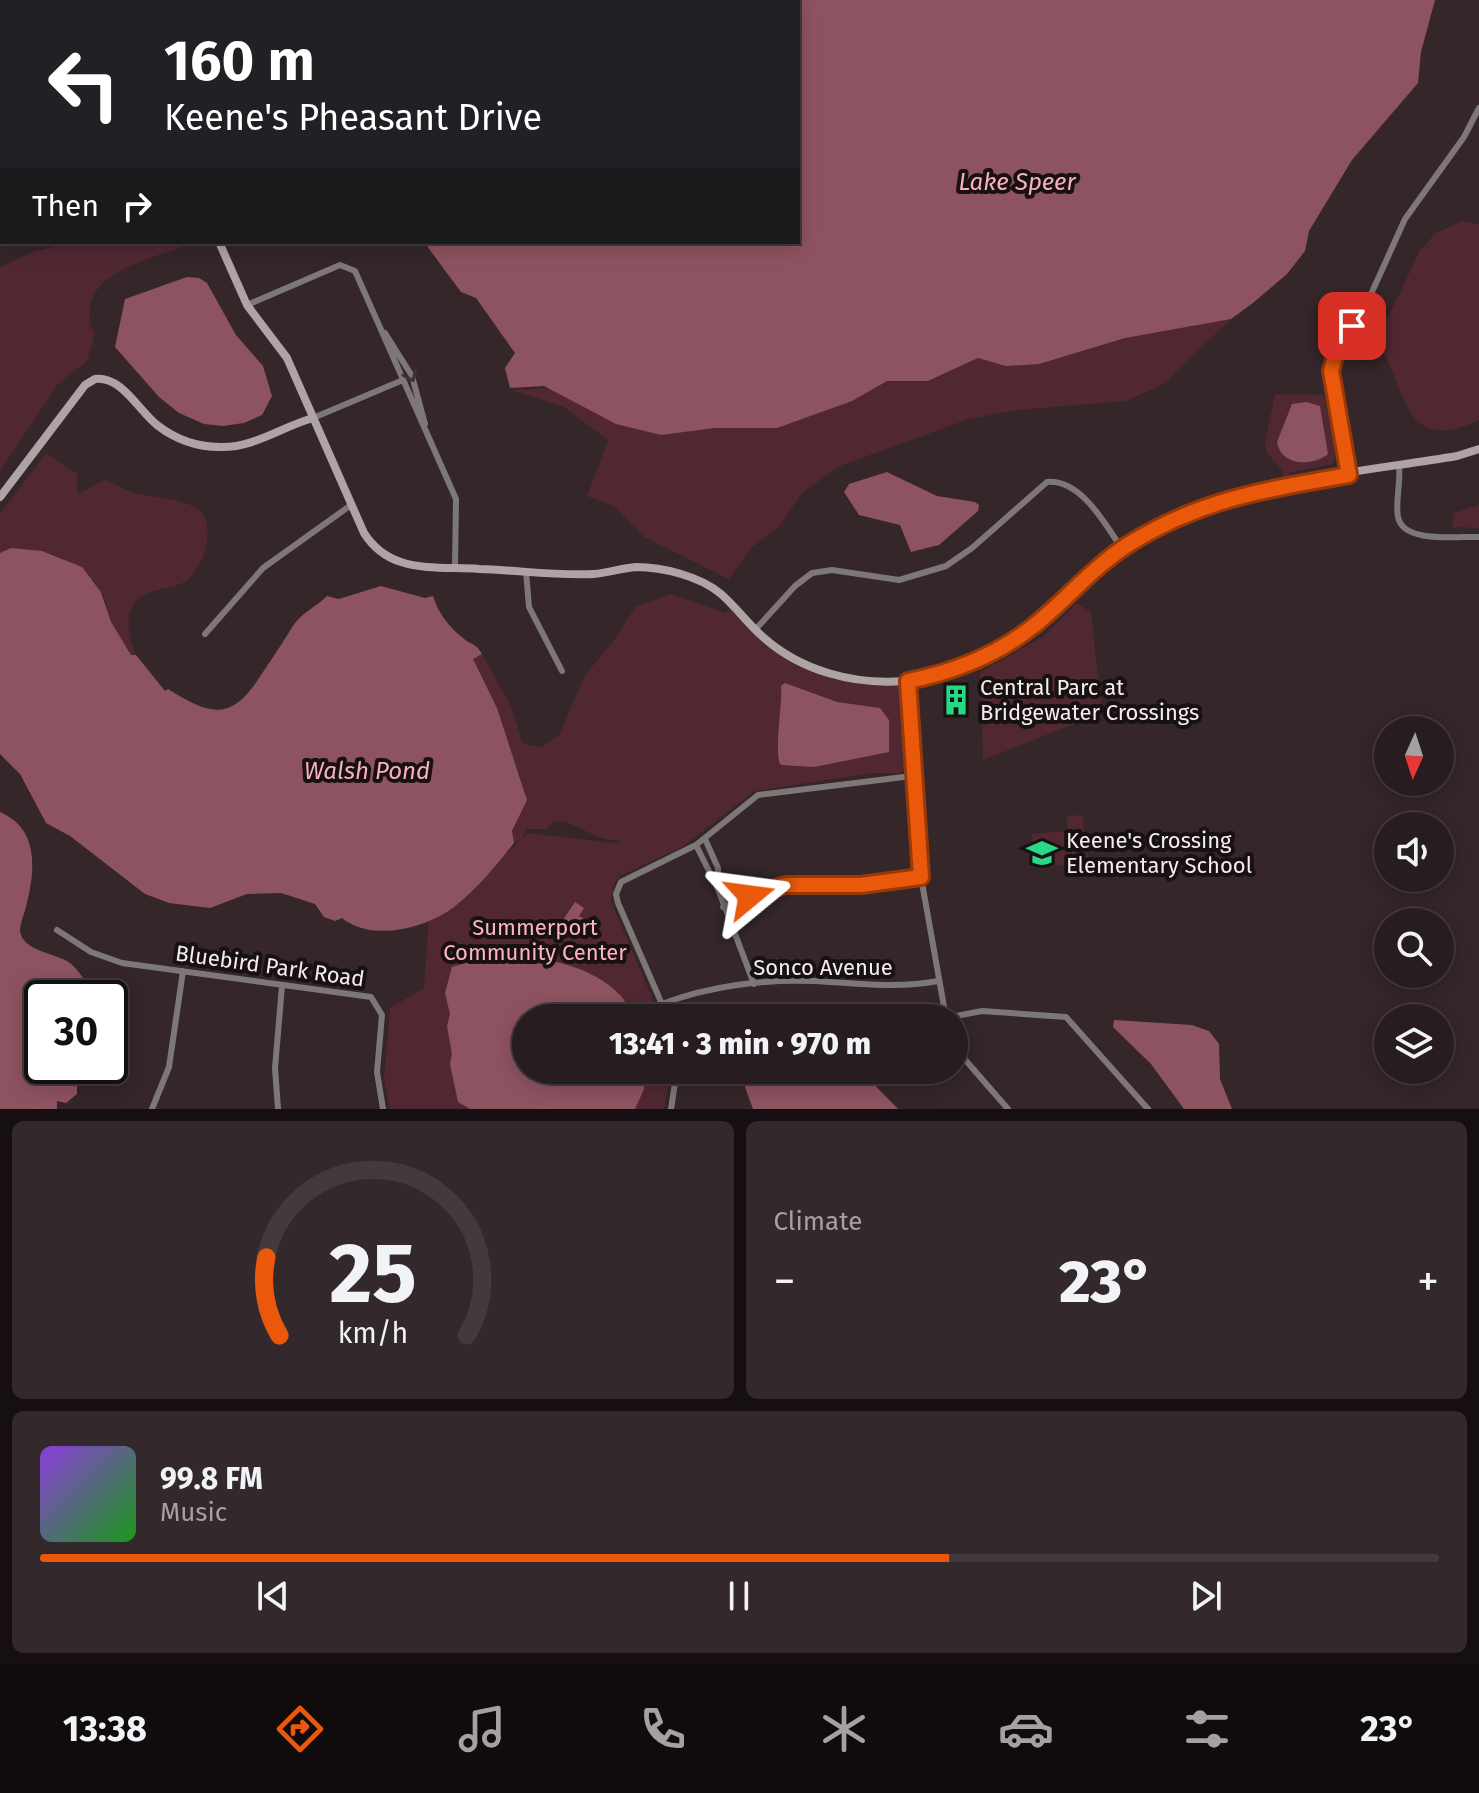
<!DOCTYPE html>
<meta charset="utf-8">
<style>
body{margin:0;font-family:"Fira Sans",sans-serif;background:#33292c;color:#f1f3f6;height:100vh;display:flex;flex-direction:column;font-size:30px;white-space:nowrap}
*{box-sizing:border-box;margin:0}
p{font-size:26px;color:#a4a1a4}
.icon{flex:none;width:44px;height:44px;fill:none;stroke:currentColor;stroke-width:2;stroke-linecap:round;stroke-linejoin:round}
.map{position:relative;height:1109px;overflow:hidden}
.side{display:flex;flex-direction:column;gap:12px;padding:12px;background:#150f11;flex:1}
.side>*{flex:none}
.banner{position:absolute;left:0px;top:0px;width:800px;height:244px;box-shadow:0 4px 20px #0003,0 0 0 2px #433a3d;background:#202124;color:#fff;overflow:hidden}
.needle{width:52px;rotate:183deg}
.fabs{position:absolute;left:1374px;top:716px;display:grid;gap:16px}
.fabs a{display:grid;place-items:center;width:80px;height:80px;border-radius:50%;background:#271c1f;box-shadow:0 4px 20px #0003,0 0 0 2px #433a3d;font-size:40px}
.speed{position:absolute;left:24px;top:980px;display:flex;gap:16px;font-size:40px;font-weight:700;text-align:center}
.speed>*{display:grid;place-content:center;width:104px;height:104px;border-radius:50%;background:#271c1f;box-shadow:0 4px 20px #0003,0 0 0 2px #433a3d;line-height:1}
.speed .limit{border:4px solid #111;border-radius:12px;background:#fff;color:#111}
.pin{position:absolute;display:grid;place-items:center;width:68px;height:68px;color:#fff;margin:-34px;border-radius:16px;box-shadow:0 4px 12px #0006}
.me{position:absolute;width:88px;margin:-44px;rotate:74deg;stroke-linejoin:round;filter:drop-shadow(0 0 6px #0008)}
.turn{display:flex;align-items:center;gap:28px;height:168px;padding:0 32px;font-size:36px}
.turn .icon{width:104px;height:104px;stroke-width:2.5}
.turn b{display:block;font-size:56px;line-height:68px}
.then{display:flex;align-items:center;height:76px;padding:0 32px;background:#0003;gap:16px;font-size:30px}
.big{font-size:60px;font-weight:800;line-height:1.1}
.side .tile{flex:1;display:flex;flex-direction:column;justify-content:center;gap:12px;min-width:0;padding:0 28px;border-radius:12px;background:#33292c}
.side .dial{align-items:center;gap:0}
.dial svg{height:208px;overflow:visible;fill:none;stroke:#433a3d;stroke-width:7;stroke-linecap:round;text-anchor:middle}
.dial text{fill:#f1f3f6;stroke:none}
.song{display:flex;align-items:center;gap:24px}
.cover{width:96px;height:96px;border-radius:12px;background:linear-gradient(135deg,hsl(270 70% 55%),hsl(120 70% 35%))}
.played{height:8px;border-radius:4px;background:linear-gradient(90deg,#ea580c 65%,#433a3d 65%)}
.keys{display:flex;justify-content:space-around;direction:ltr}
.heat{display:flex;justify-content:space-between;align-items:center;font-size:44px;direction:ltr}
.side .tiles{flex:1;display:grid;gap:12px;grid-template-columns:1fr 1fr}
.tile:last-child{grid-column:span 2}
.trip{position:absolute;left:512px;top:1004px;width:456px;height:80px;border-radius:40px;background:#271c1f;box-shadow:0 4px 20px #0003,0 0 0 2px #433a3d;font-weight:800;line-height:80px;text-align:center}
.tab-bar{display:flex;height:128px;justify-content:space-around;align-items:center;background:#100b0c;color:#a4a1a4}
.tab-bar .icon{width:56px;height:56px}
.tab-bar .active{color:#ea580c}
.tab-bar b{font-size:36px;color:#f1f3f6}
.map>svg:first-child{display:block}
.green{fill:#512832;fill-rule:evenodd}
.water{fill:#8e5360}
.lines{fill:none;stroke-linecap:round;stroke-linejoin:round}
.street{stroke:#7e7778;stroke-width:6}
.secondary{stroke:#aea3a5;stroke-width:8}
.oneway{stroke:#3b3536}
.route-casing{stroke:#983908;stroke-width:20}
.route{stroke:#ea580c;stroke-width:14}
.labels{text-anchor:middle;dominant-baseline:central;stroke-width:8;stroke-linejoin:round;paint-order:stroke}
.poi-label{font-size:22px;fill:#f5eced;stroke:#171112;text-anchor:start}
.park-label{font-size:22px;fill:#feb4c3;stroke:#171112}
.street-label{font-size:22px;fill:#f5eced;stroke:#171112}
.water-label{font-size:24px;font-style:italic;fill:#f9afbd;stroke:#171112}
</style>
<div class="map">
<svg width="1479" height="1109" viewBox="0 0 1479 1109">
<rect width="100%" height="100%" fill="#342629"/>
<path class="green" d="M1462,221L1479,224V420C1403,455 1409,394 1379,345L1380,335L1420,250L1436,233Z
M71,242H195C164,256 92,268 90,309C89,318 89,326 95,333L87,361L58,384L0,471V267L33,252Z
M1231,319L1164,384L1126,401L1018,410L969,419L840,466L802,493L779,527L751,548L729,579L644,537L614,506L587,496L608,440L564,407L511,390L555,388L661,435L715,428L852,401L887,381H928L978,358C1039,376 1070,350 1127,337C1162,330 1197,325 1231,319Z
M1275,394L1324,395L1336,452L1333,464L1292,472L1283,478V471L1267,453L1265,441Z
M46,453L77,474L78,494L105,480C116,484 127,491 139,494C157,498 175,498 193,506C220,518 205,568 186,581C170,591 148,587 135,602C123,617 130,640 136,655H131C126,644 116,634 111,623C108,615 107,602 102,593C83,560 36,541 0,553V514Z
M1479,505V528L1452,527L1454,513Z
M671,594L725,613L730,608C771,660 833,686 898,685L904,688L908,767L901,773H871L755,791L682,847L620,876L613,885L611,902L661,1018H526V1070H671L664,1109H390L384,1080L390,1008L424,988L429,918L451,909L521,839L514,843L511,837L526,795L497,708L472,658L482,654L512,708L522,743L541,748L559,735L585,675L612,643L636,606ZM554,821C574,819 594,842 620,840V844L528,833L522,838L527,829H547Z
M1077,603L1091,612L1102,713L983,760L980,672L1044,636Z
M1082,815L1089,863L1050,866L1048,847H1033L1032,834L1067,831V816Z"/>
<path class="water" d="M262,0H1435L1421,52L1418,83L1352,160L1309,231L1305,251L1287,274L1253,303L1231,319L1125,338L1039,364L1006,366L978,358L928,381H887L852,401L777,428H715L661,435L616,424L544,386L510,388L505,368L515,353L476,298L461,292L424,242H798V2Z
M187,277L199,278L207,283L236,335L263,366L272,396L262,415L244,423L223,426L204,424L179,413L159,397L115,347L125,299Z
M1306,402L1320,406L1328,454C1312,467 1281,466 1277,442L1292,404Z
M887,472L937,496L975,502L979,505L978,511L939,545L911,552L900,525L859,515L844,492L849,484Z
M11,548L42,551L82,567L101,592L111,622L131,655H136L165,691L168,689C208,714 229,722 257,681C269,663 280,647 291,629C300,613 315,608 327,596L339,599L381,586L425,598L433,596C438,613 449,627 463,638C471,645 476,643 482,654L473,659L497,708L527,800L512,831L514,843C496,866 477,889 454,907C425,929 371,942 342,918L335,921L324,917L315,904L281,893L247,894L210,908L169,903L145,894L70,836L46,823L20,774L0,754V553Z
M785,683L837,702L880,708L889,720V752L814,767L781,765C773,755 783,703 781,686Z
M0,812C40,829 35,871 26,907C24,914 20,924 20,931C23,952 57,953 70,963C79,970 89,986 94,998H42V1066H96L77,1082V1094L66,1103L57,1101V1109H0Z
M575,902L584,908L579,916L592,923L583,936L561,923Z
M498,953C543,959 588,962 621,996C628,1003 626,1011 632,1018H526V1070H647L644,1089L635,1109H470L458,1102L450,1064L452,1054L447,1026L450,1014L445,993L452,967Z
M1114,1020L1192,1025L1209,1031L1219,1044L1220,1079L1232,1109H1184L1151,1064L1113,1027Z
M749,1070H860L898,1109H753L745,1087Z"/>
<g class="lines">
<path class="street" d="M247,305L340,265L355,271L456,499L455,567
M385,333L412,376L425,424
M313,418L403,380
M1399,466C1401,482 1395,501 1398,517C1403,544 1458,536 1479,537
M1349,474L1331,371L1337,350L1367,303L1405,219L1464,137L1479,108
M526,571L529,607L562,671
M755,630L795,586L812,573L832,570L899,580L946,566L972,548L1047,482C1081,479 1106,525 1122,549
M205,634L263,568L351,505
M908,681L921,877L946,1018
M705,839L718,868V889
M696,845L718,889L754,984
M723,907L780,886L854,885L921,877
M57,930L91,952L122,963L371,997L382,1015L377,1072L383,1109
M662,1004C709,986 764,979 814,981C856,983 896,989 938,981
M668,1018L618,903L616,894L621,882L696,845L758,795L912,776
M946,1018L982,1011L1066,1017L1148,1109
M954,1047L1008,1109
M152,1109L169,1067L183,971
M278,1109L275,1068L282,986
M671,1109L677,1070"/>
<path class="secondary" d="M141,0V2
M219,242L247,305L287,358L364,533C373,547 385,557 401,562C425,570 454,567 479,569C517,570 556,576 594,574C608,573 621,568 636,567C662,567 700,576 721,594C736,607 748,624 763,637C801,671 854,685 904,681C1014,672 1072,572 1164,524C1249,480 1362,472 1457,456L1479,449
M0,497L85,385L95,379C122,376 138,410 157,425C175,439 197,447 220,447C254,448 281,427 313,418"/>
</g>
<defs><path id="oneway-chevron" d="M-2-3.5L2.5 0L-2 3.5" fill="none" stroke-width="1.6" stroke-linecap="round" stroke-linejoin="round" transform="scale(2)"/></defs>
<use class="oneway" href="#oneway-chevron" transform="translate(411 376) rotate(66)"/>
<g class="lines">
<g class="route-casing">
<path id="route" d="M750,896L785,885H861L921,877L908,681C954,672 999,654 1036,624C1068,598 1093,567 1129,544C1201,499 1268,489 1349,475L1331,371L1337,350L1352,326"/>
</g>
<use href="#route" class="route"/>
</g>
<defs>
<g id="building-bare" transform="scale(2.4)"><path d="M-4-6H4V6H1V3H-1V6H-4ZM-2.5-4.3h1.7v1.8h-1.7ZM.8-4.3h1.7v1.8H.8ZM-2.5-1h1.7V.8h-1.7ZM.8-1h1.7V.8H.8Z" fill="#27d885" stroke="#171112" stroke-width="2.5" paint-order="stroke"/></g>
<g id="school-bare" transform="scale(2.4)"><path d="M0-5L7-2L0 1L-7-2ZM-4 1L0 2.5L4 1V4Q0 6-4 4Z" fill="#27d885" stroke="#171112" stroke-width="2.5" paint-order="stroke"/></g>
</defs>
<g fill-rule="evenodd">
<use href="#building-bare" x="956" y="700"/>
<use href="#school-bare" x="1042" y="853"/>
</g>
<g class="labels">
<g class="poi-label">
<text x="980" y="687">Central Parc at<tspan x="980" dy="25">Bridgewater Crossings</tspan></text>
<text x="1066" y="840">Keene's Crossing<tspan x="1066" dy="25">Elementary School</tspan></text>
</g>
<g class="park-label">
<text x="535" y="927">Summerport<tspan x="535" dy="25">Community Center</tspan></text>
</g>
<g class="street-label">
<text transform="translate(270 966) rotate(8)">Bluebird Park Road</text>
<text x="823" y="967">Sonco Avenue</text>
</g>
<g class="water-label">
<text x="1017" y="182">Lake Speer</text>
<text x="367" y="771">Walsh Pond</text>
</g>
</g>
</svg>
<div class="fabs">
<a><svg class="needle" viewBox="-14 -14 28 28"><path d="M0-13l5 13h-10z" fill="#e53935"/><path d="M0 13l5-13h-10z" fill="#a4a1a4"/></svg></a>
<a><svg class="icon" aria-label="sound" viewBox="0 0 24 24"><path d="M4 9h4l5-4v14l-5-4H4zM17 9q2 3 0 6"/></svg></a>
<a><svg class="icon" aria-label="search" viewBox="0 0 24 24"><circle cx="10" cy="10" r="6"/><path d="M15 15l6 6"/></svg></a>
<a><svg class="icon" aria-label="layers" viewBox="0 0 24 24"><path d="M12 4l9 5-9 5-9-5zM3 14l9 5 9-5"/></svg></a>
</div>
<div class="speed"><div class="limit">30</div></div>
<div class="pin" style="left:1352px;top:326px;background:#d93025"><svg class="icon" aria-label="arrive" viewBox="0 0 24 24"><path d="M6 21V4h12l-3 4 3 4H6"/></svg></div>
<svg class="me" style="left:750px;top:896px" viewBox="-20 -20 40 40"><path d="M0-17L14 15 0 8-14 15z" fill="#ea580c" stroke="#fff" stroke-width="4"/></svg>
<div class="trip">13:41 · 3 min · 970 m</div>
<div class="banner">
<div class="turn"><svg class="icon" aria-label="left" viewBox="0 0 24 24"><path d="M17 20v-9H6M10 6l-5 5 5 5"/></svg><div><b>160 m</b>Keene's Pheasant Drive</div></div>
<div class="then">Then<svg class="icon" aria-label="right" viewBox="0 0 24 24"><path d="M7 20v-9h11M14 6l5 5-5 5"/></svg></div>
</div>
</div>
<section class="side">
<div class="tiles">
<div class="tile dial"><svg viewBox="0 0 100 80">
<path d="M14 69A42 42 0 1 1 86 69"/>
<path d="M14 69A42 42 0 0 1 9 39" stroke="#ea580c"/>
<text x="50" y="56" font-size="32" font-weight="700">25</text>
<text x="50" y="72" font-size="11">km/h</text>
</svg></div>
<div class="tile"><p>Climate</p>
<div class="heat"><a>−</a><b class="big">23°</b><a>+</a></div>
</div>
<div class="tile">
<div class="song"><i class="cover"></i><div><b>99.8 FM</b><p>Music</p></div></div>
<div class="played"></div>
<div class="keys"><svg class="icon" aria-label="previous" viewBox="0 0 24 24"><path d="M18 5L8 12l10 7zM5 5v14"/></svg><svg class="icon" aria-label="pause" viewBox="0 0 24 24"><path d="M8 5v14M16 5v14"/></svg><svg class="icon" aria-label="next" viewBox="0 0 24 24"><path d="M6 5l10 7-10 7zM19 5v14"/></svg></div>
</div>
</div>
</section>
<nav class="tab-bar">
<b>13:38</b>
<svg class="icon active" aria-label="directions" viewBox="0 0 24 24"><path d="M12 3l9 9-9 9-9-9zM9 14v-3h6M13 9l2 2-2 2"/></svg>
<svg class="icon" aria-label="music" viewBox="0 0 24 24"><path d="M9 18V5l10-2v13"/><circle cx="6" cy="18" r="3"/><circle cx="16" cy="16" r="3"/></svg>
<svg class="icon" aria-label="phone" viewBox="0 0 24 24"><path d="M5 4h4l2 5-3 2q2 4 5 5l2-3 5 2v4C11 20 4 13 5 4z"/></svg>
<svg class="icon" aria-label="climate" viewBox="0 0 24 24"><path d="M12 3v18M4 7l16 10M4 17L20 7"/></svg>
<svg class="icon" aria-label="car" viewBox="0 0 24 24"><path d="M5 17H2v-5l4-1 3-4h7l3 4 3 1v5h-3M9 17h6M6 11h13"/><circle cx="7" cy="17" r="2"/><circle cx="17" cy="17" r="2"/></svg>
<svg class="icon" aria-label="filters" viewBox="0 0 24 24"><path d="M4 7h16M4 17h16"/><circle cx="9" cy="7" r="2"/><circle cx="15" cy="17" r="2"/></svg>
<b>23°</b>
</nav>
